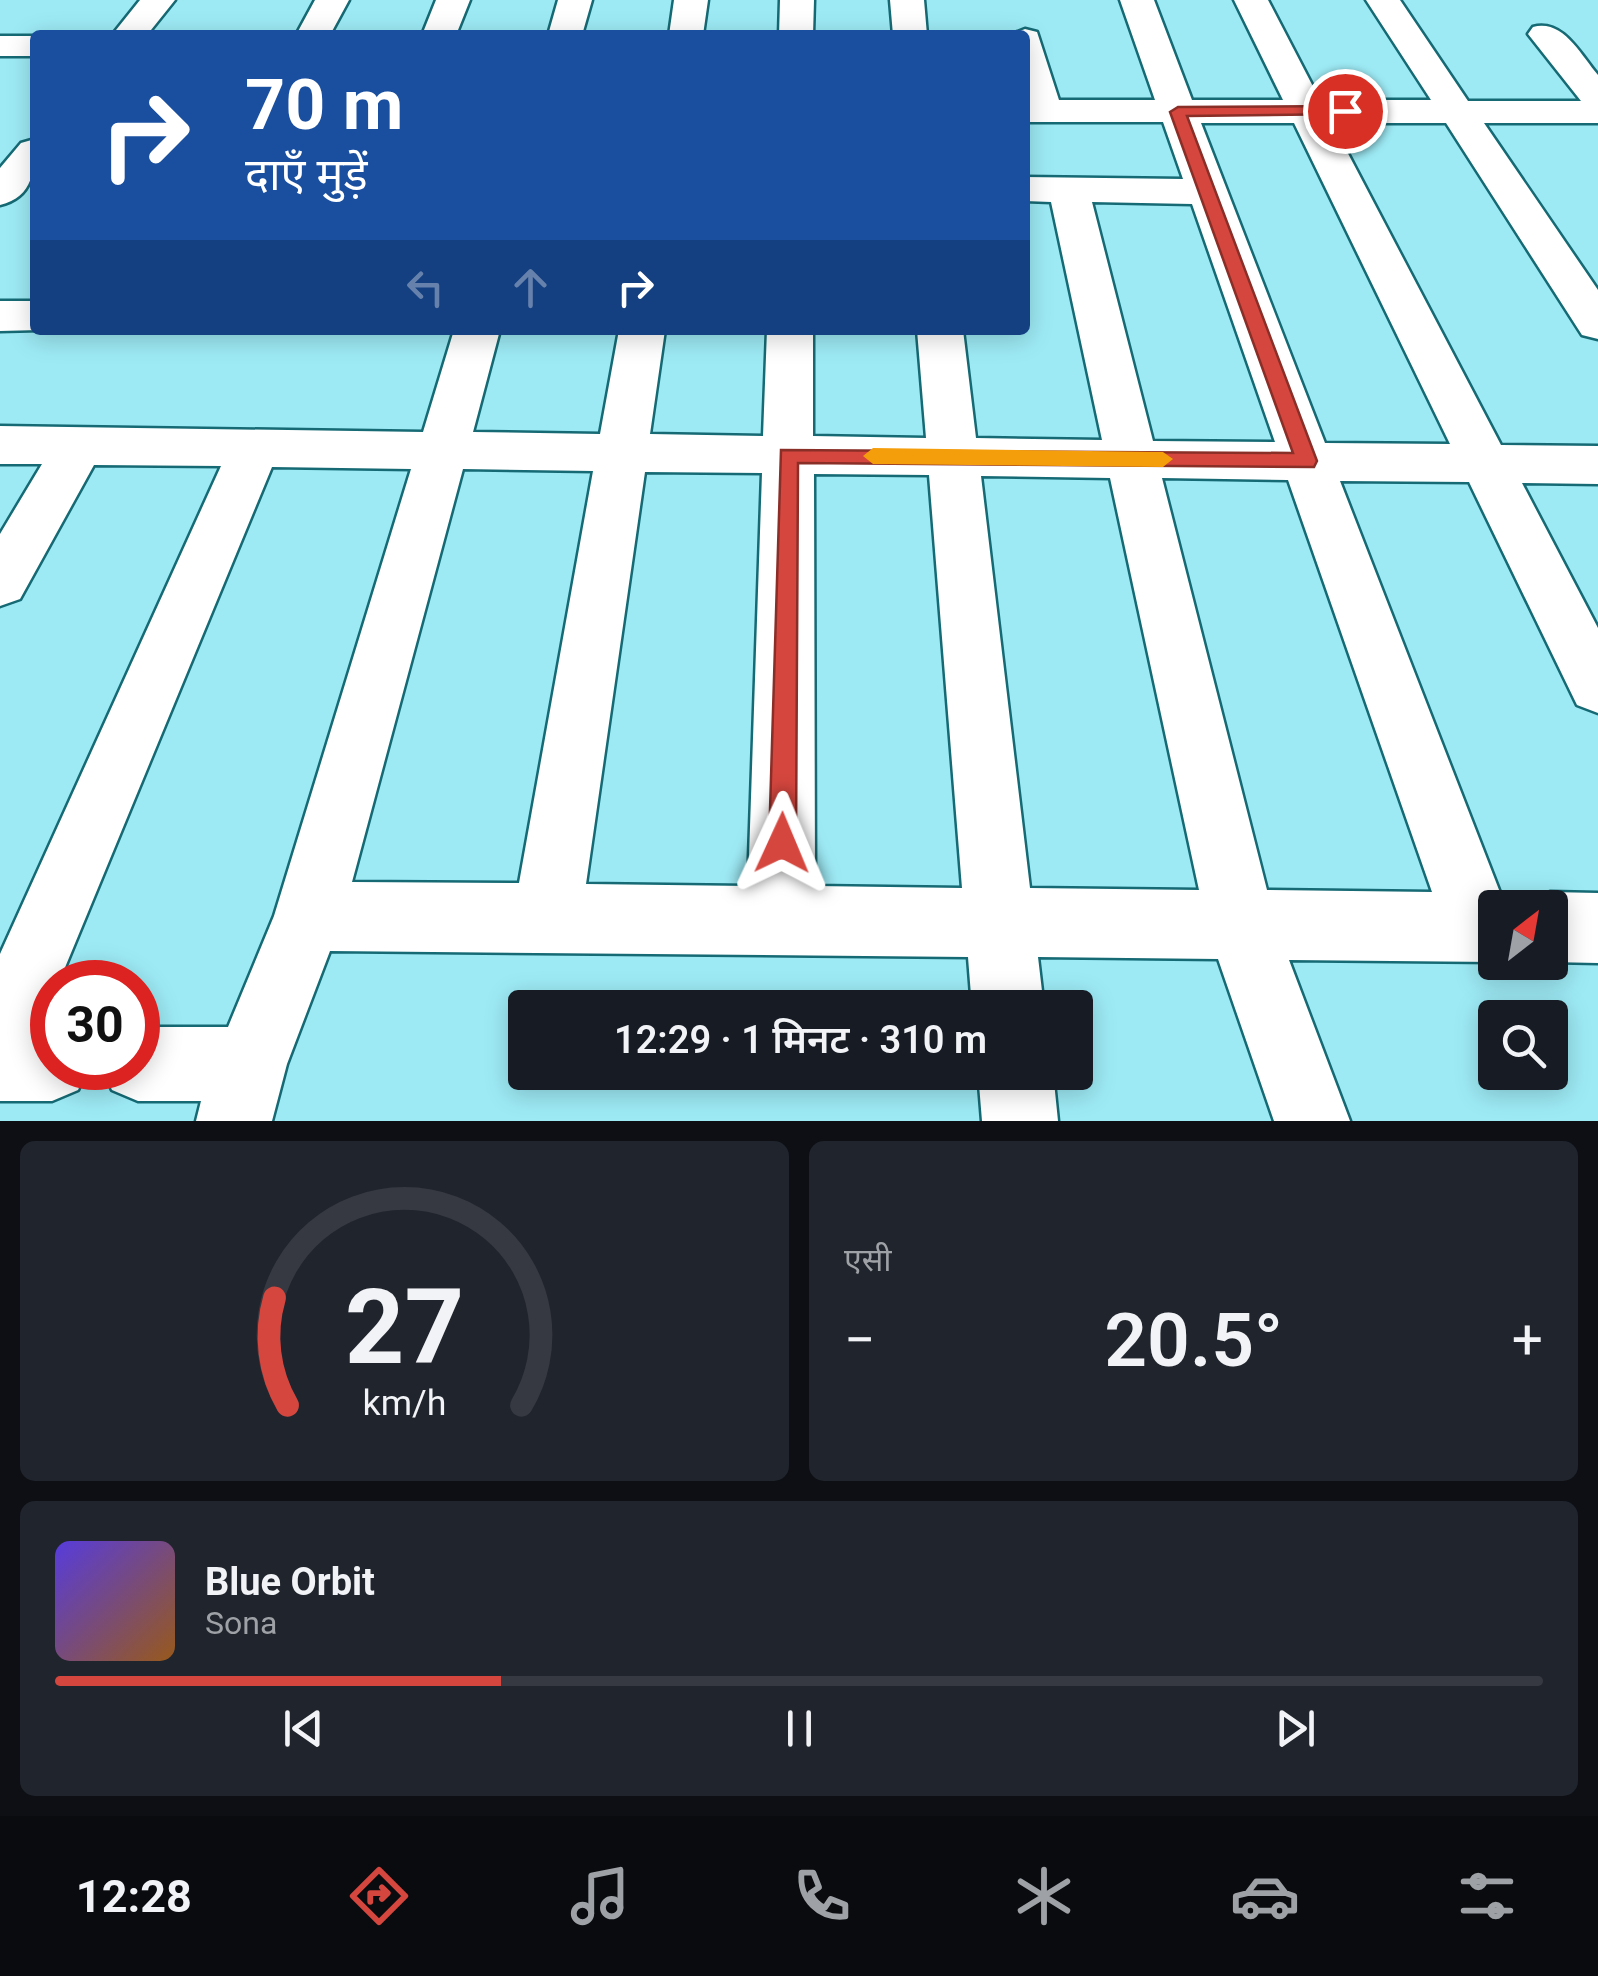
<!DOCTYPE html>
<html lang="hi">
<meta charset="utf-8">
<style>
body{margin:0;font-family:Roboto,"Noto Sans Devanagari",sans-serif;background:#20242c;color:#f1f3f6;height:100vh;display:flex;flex-direction:column;font-size:38px;white-space:nowrap}
*{box-sizing:border-box;margin:0}
p{font-size:32px;color:#9ea1a6}
.icon{flex:none;width:55px;height:55px;fill:none;stroke:currentColor;stroke-width:2;stroke-linecap:round;stroke-linejoin:round}
.map{position:relative;height:1121px;overflow:hidden}
.panel{display:flex;flex-direction:column;gap:20px;padding:20px;background:#0d0f14;flex:1}
.panel>*{flex:none}
.top-card{position:absolute;left:30px;top:30px;width:1000px;height:305px;border-radius:10px;box-shadow:0 5px 25px #0003;background:#1a4fa0;color:#fff;overflow:hidden}
.needle{width:65px;rotate:31deg}
.fabs{position:absolute;left:1478px;top:890px;display:grid;gap:20px}
.fabs a{display:grid;place-items:center;width:90px;height:90px;border-radius:10px;background:#171b24;box-shadow:0 5px 25px #0003;font-size:50px}
.speed{position:absolute;left:30px;top:960px;display:flex;gap:20px;font-size:50px;font-weight:700;text-align:center}
.speed>*{display:grid;place-content:center;width:130px;height:130px;border-radius:50%;background:#171b24;box-shadow:0 5px 25px #0003;line-height:1}
.speed .limit{border:15px solid #d22;background:#fff;color:#111}
.pin{position:absolute;display:grid;place-items:center;width:85px;height:85px;color:#fff;margin:-42px;border:5px solid #fff;border-radius:50%;box-shadow:0 2px 10px #0007}
.me{position:absolute;width:110px;margin:-55px;rotate:1deg;stroke-linejoin:round;filter:drop-shadow(0 0 8px #0008)}
.turn{display:flex;align-items:center;gap:35px;height:210px;padding:0 50px;font-size:45px}
.turn .icon{width:130px;height:130px;stroke-width:2.5}
.turn b{display:block;font-size:70px;line-height:85px}
.lanes{display:flex;align-items:center;height:95px;padding:0 50px;background:#0003;justify-content:center;gap:50px;direction:ltr}
.lanes .off{opacity:.35}
.big{font-size:75px;font-weight:600;line-height:1.1}
.panel .widget{flex:1;display:flex;flex-direction:column;justify-content:center;gap:15px;min-width:0;padding:0 35px;border-radius:15px;background:#20242c}
.panel .dial{align-items:center;gap:0}
.dial svg{height:260px;overflow:visible;fill:none;stroke:#363941;stroke-width:7;stroke-linecap:round;text-anchor:middle}
.dial text{fill:#f1f3f6;stroke:none}
.song{display:flex;align-items:center;gap:30px}
.cover{width:120px;height:120px;border-radius:15px;background:linear-gradient(135deg,hsl(250 70% 55%),hsl(30 70% 35%))}
.played{height:10px;border-radius:5px;background:linear-gradient(90deg,#d4463e 30%,#363941 30%)}
.keys{display:flex;justify-content:space-around;direction:ltr}
.heat{display:flex;justify-content:space-between;align-items:center;font-size:55px;direction:ltr}
.panel .tiles{flex:1;display:grid;gap:20px;grid-template-columns:1fr 1fr}
.widget:last-child{grid-column:span 2}
.trip{position:absolute;left:508px;top:990px;width:585px;height:100px;border-radius:10px;background:#171b24;box-shadow:0 5px 25px #0003;font-weight:600;line-height:100px;text-align:center}
.tab-bar{display:flex;height:160px;justify-content:space-around;align-items:center;background:#090b0e;color:#9ea1a6}
.tab-bar .icon{width:70px;height:70px}
.tab-bar .active{color:#d4463e}
.tab-bar b{font-size:45px;color:#f1f3f6}
.map>svg:first-child{display:block}
.lines{fill:none;stroke-linecap:round;stroke-linejoin:round}
.minor-casing{stroke:#156a74;stroke-width:5}
.minor{fill:#fff;fill-rule:evenodd}
.route{fill:#d4463e;stroke:#8a2e28;stroke-width:2.5}
.slow{fill:#f59e0b}
</style>
<div class="map">
<svg width="1598" height="1121" viewBox="0 0 1598 1121">
<rect width="100%" height="100%" fill="#9deaf5"/>
<g class="lines">
<g class="minor-casing">
<path id="minor" d="M140,0H175L147,35H112Z
M315,0H349L330,35H296Z
M436,0H470L456,35H422Z
M558,0H592L582,35H548Z
M674,0H708L703,35H669Z
M780,0H814L813,35H779Z
M890,0H924L927,35H893Z
M1120,0H1154L1192,100H1283L1234,0H1268L1320,100H1431L1366,0H1400L1468,101H1581L1528,34L1533,27C1563,19 1580,54 1598,75V123H1484L1598,290V339L1582,335L1446,123H1332L1501,445L1598,446V484L1522,483L1598,628V713L1577,705L1469,482L1340,481L1501,895L1520,902L1522,908H1495V962L1289,960L1350,1121H1274L1218,959L1038,957L1044,1008H972L968,957L330,951L287,1064L272,1121H196L201,1101H138L112,1090L102,1068H138V1027H228L274,916L411,469L272,467L59,982H52V999L41,1027H52V1068H88L78,1090L52,1101H0V954L221,466L94,465L20,599L0,606V534L42,464H0V426L423,432L454,330H500L473,432L600,434L619,330H665L650,434L763,436L767,330H813V436L926,438L917,330H963L976,438L1102,440L1051,202L1025,201V177L1183,179L1163,122H1025V35H1010L1025,29L1037,32L1059,100H1155ZM1201,123H1294L1450,444L1325,443ZM1092,202L1192,204L1275,442L1153,441ZM463,469L593,471L519,883L352,882ZM645,472L762,473L748,886L586,884ZM814,474L929,475L962,888L815,886ZM981,476L1110,478L1199,890L1030,888ZM1162,478L1288,480L1432,892L1267,890Z
M0,36H35V56H0Z
M35,139C35,169 34,197 0,205V168L21,143Z
M0,301H35V330H39L0,331Z
M1550,892L1598,893V963L1550,962V908H1523L1525,902Z
M978,1072H1053L1058,1121H982Z"/>
</g>
<use href="#minor" class="minor"/>
</g>
<path class="route" d="M1345,106L1350,108V114L1187,116L1317,461L1314,467L798,463L796,843L792,853L782,856L773,853L769,843L781,450L1293,453L1170,112L1178,107Z"/>
<path class="slow" d="M873,448L1163,452L1173,459L1163,467L873,464L863,456Z"/>
</svg>
<div class="fabs">
<a><svg class="needle" viewBox="-14 -14 28 28"><path d="M0-13l5 13h-10z" fill="#e53935"/><path d="M0 13l5-13h-10z" fill="#9ea1a6"/></svg></a>
<a><svg class="icon" aria-label="search" viewBox="0 0 24 24"><circle cx="10" cy="10" r="6"/><path d="M15 15l6 6"/></svg></a>
</div>
<div class="speed"><div class="limit">30</div></div>
<div class="pin" style="left:1345px;top:111px;background:#d93025"><svg class="icon" aria-label="arrive" viewBox="0 0 24 24"><path d="M6 21V4h12l-3 4 3 4H6"/></svg></div>
<svg class="me" style="left:782px;top:843px" viewBox="-20 -20 40 40"><path d="M0-17L14 15 0 8-14 15z" fill="#d4463e" stroke="#fff" stroke-width="4"/></svg>
<div class="trip">12:29 · 1 मिनट · 310 m</div>
<div class="top-card">
<div class="turn"><svg class="icon" aria-label="right" viewBox="0 0 24 24"><path d="M7 20v-9h11M14 6l5 5-5 5"/></svg><div><b>70 m</b>दाएँ मुड़ें</div></div>
<div class="lanes"><svg class="icon off" aria-label="left" viewBox="0 0 24 24"><path d="M17 20v-9H6M10 6l-5 5 5 5"/></svg><svg class="icon off" aria-label="ahead" viewBox="0 0 24 24"><path d="M12 20V5M6 11l6-6 6 6"/></svg><svg class="icon" aria-label="right" viewBox="0 0 24 24"><path d="M7 20v-9h11M14 6l5 5-5 5"/></svg></div>
</div>
</div>
<section class="panel">
<div class="tiles">
<div class="widget dial"><svg viewBox="0 0 100 80">
<path d="M14 69A42 42 0 1 1 86 69"/>
<path d="M14 69A42 42 0 0 1 10 36" stroke="#d4463e"/>
<text x="50" y="56" font-size="32" font-weight="700">27</text>
<text x="50" y="72" font-size="11">km/h</text>
</svg></div>
<div class="widget"><p>एसी</p>
<div class="heat"><a>−</a><b class="big">20.5°</b><a>+</a></div>
</div>
<div class="widget">
<div class="song"><i class="cover"></i><div><b>Blue Orbit</b><p>Sona</p></div></div>
<div class="played"></div>
<div class="keys"><svg class="icon" aria-label="previous" viewBox="0 0 24 24"><path d="M18 5L8 12l10 7zM5 5v14"/></svg><svg class="icon" aria-label="pause" viewBox="0 0 24 24"><path d="M8 5v14M16 5v14"/></svg><svg class="icon" aria-label="next" viewBox="0 0 24 24"><path d="M6 5l10 7-10 7zM19 5v14"/></svg></div>
</div>
</div>
</section>
<nav class="tab-bar">
<b>12:28</b>
<svg class="icon active" aria-label="directions" viewBox="0 0 24 24"><path d="M12 3l9 9-9 9-9-9zM9 14v-3h6M13 9l2 2-2 2"/></svg>
<svg class="icon" aria-label="music" viewBox="0 0 24 24"><path d="M9 18V5l10-2v13"/><circle cx="6" cy="18" r="3"/><circle cx="16" cy="16" r="3"/></svg>
<svg class="icon" aria-label="phone" viewBox="0 0 24 24"><path d="M5 4h4l2 5-3 2q2 4 5 5l2-3 5 2v4C11 20 4 13 5 4z"/></svg>
<svg class="icon" aria-label="climate" viewBox="0 0 24 24"><path d="M12 3v18M4 7l16 10M4 17L20 7"/></svg>
<svg class="icon" aria-label="car" viewBox="0 0 24 24"><path d="M5 17H2v-5l4-1 3-4h7l3 4 3 1v5h-3M9 17h6M6 11h13"/><circle cx="7" cy="17" r="2"/><circle cx="17" cy="17" r="2"/></svg>
<svg class="icon" aria-label="filters" viewBox="0 0 24 24"><path d="M4 7h16M4 17h16"/><circle cx="9" cy="7" r="2"/><circle cx="15" cy="17" r="2"/></svg>
</nav>
